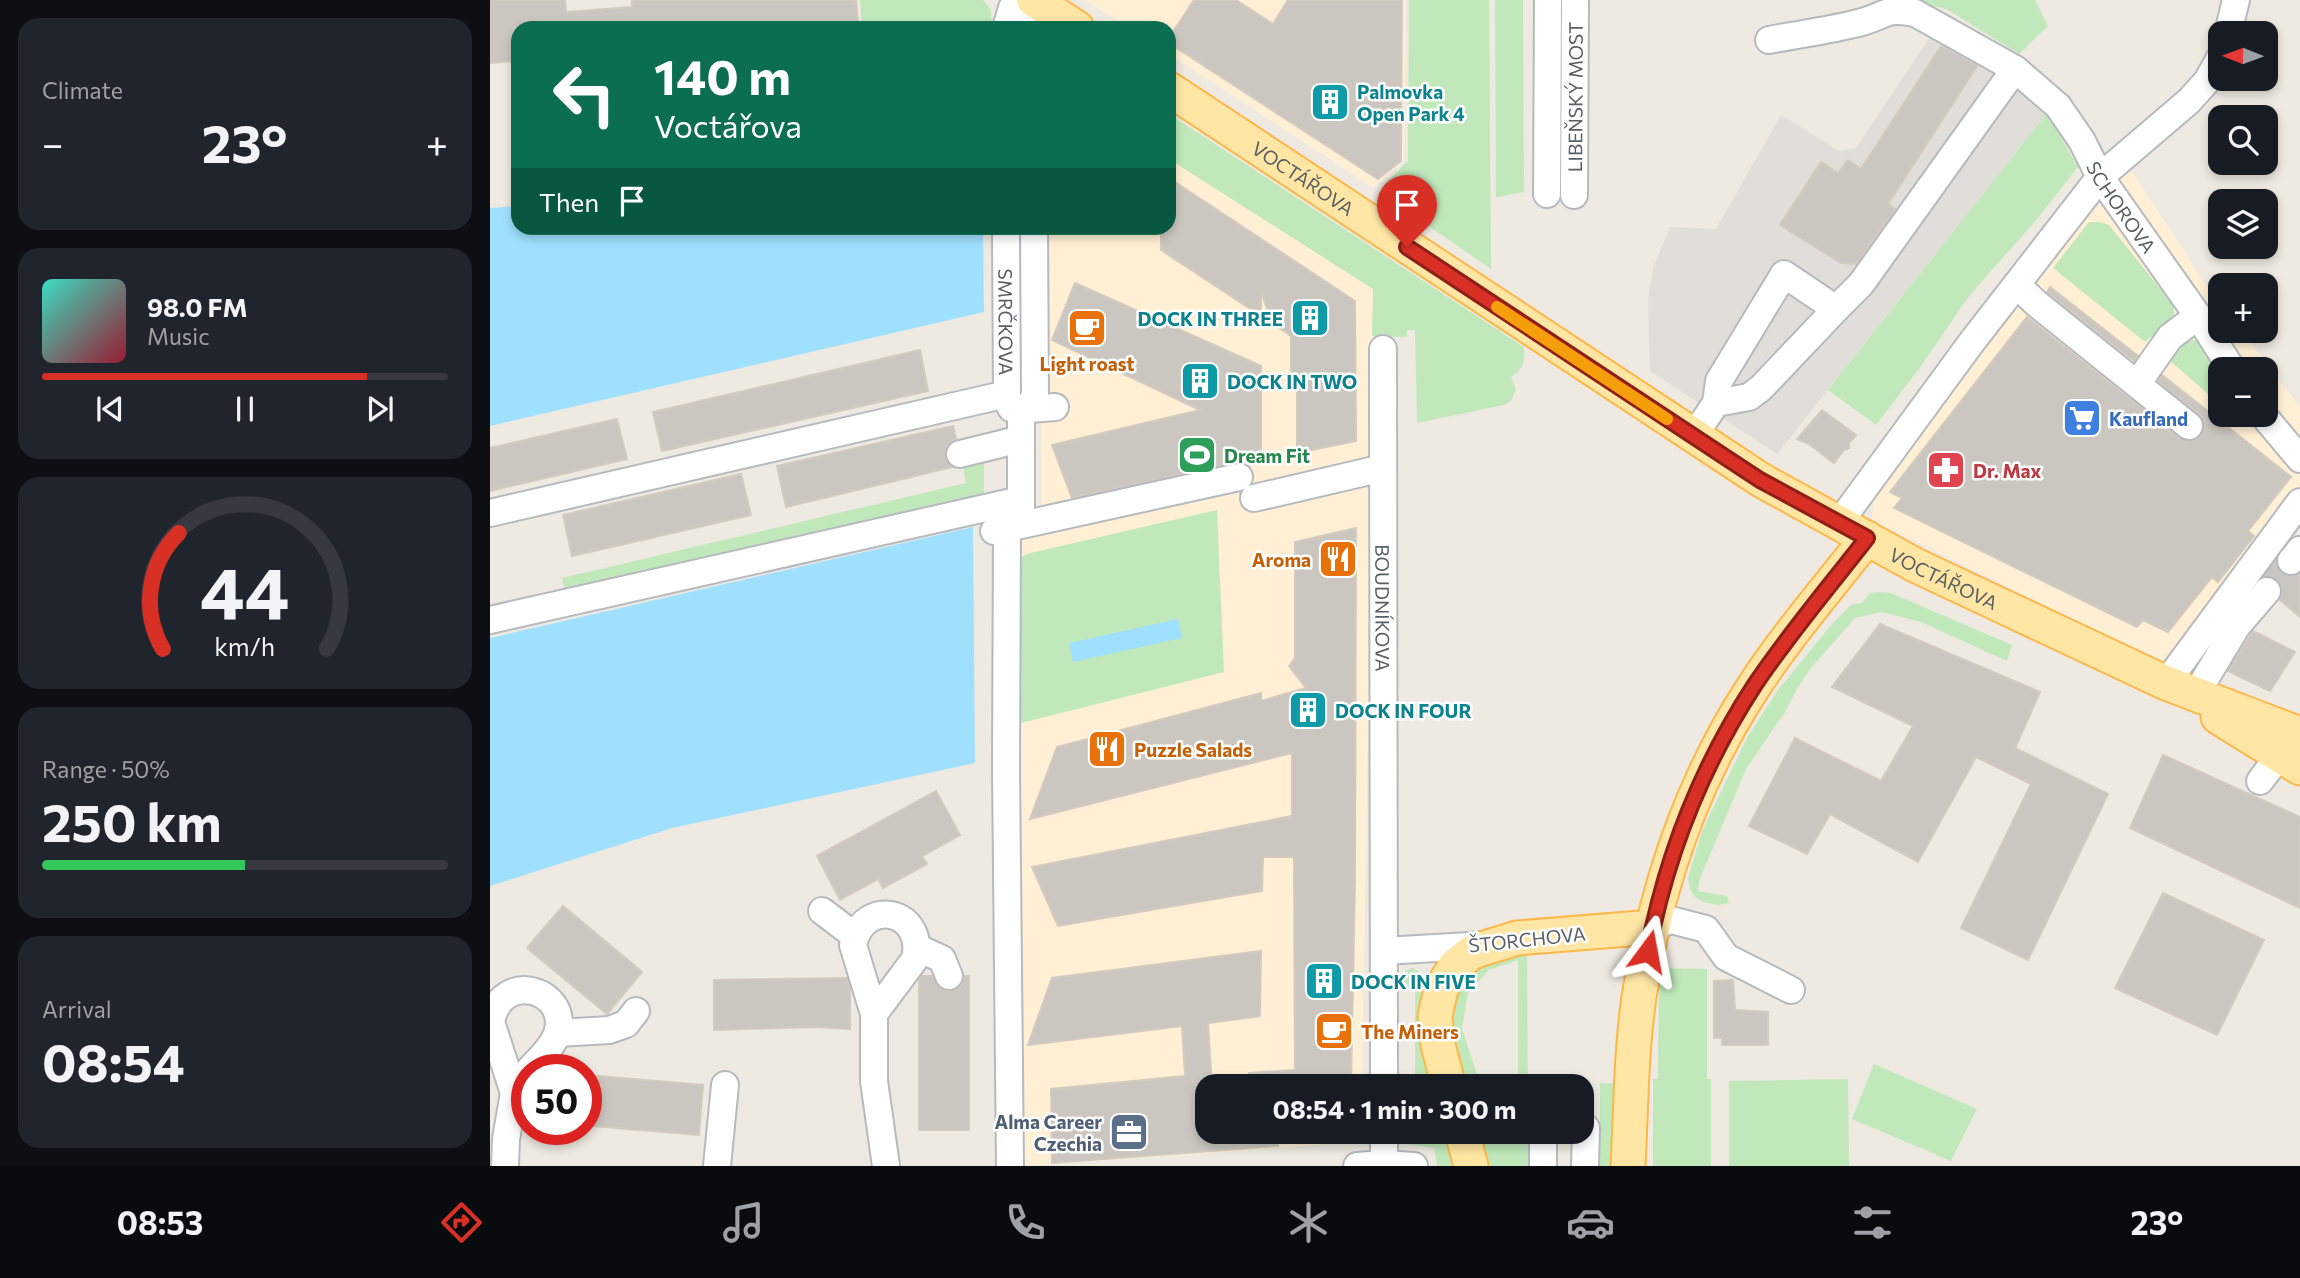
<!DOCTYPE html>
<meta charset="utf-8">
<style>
body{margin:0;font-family:Commissioner,sans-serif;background:#20242c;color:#f1f3f6;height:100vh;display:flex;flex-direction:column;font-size:26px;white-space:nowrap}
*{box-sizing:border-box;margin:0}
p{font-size:23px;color:#9ea1a6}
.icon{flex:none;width:38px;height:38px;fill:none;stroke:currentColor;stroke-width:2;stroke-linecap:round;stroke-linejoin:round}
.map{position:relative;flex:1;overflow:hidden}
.drawer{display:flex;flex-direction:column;gap:18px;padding:18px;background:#0d0f14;width:490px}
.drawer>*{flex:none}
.banner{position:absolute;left:21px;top:21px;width:665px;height:214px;border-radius:21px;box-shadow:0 4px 10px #0003;background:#0b6e4f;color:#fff;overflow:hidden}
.needle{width:46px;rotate:271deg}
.tools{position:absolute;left:1718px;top:21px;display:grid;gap:14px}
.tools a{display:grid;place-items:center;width:70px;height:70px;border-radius:14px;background:#171b24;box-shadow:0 4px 10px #0003;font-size:35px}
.speed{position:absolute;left:21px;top:1054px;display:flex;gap:14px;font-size:35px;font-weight:700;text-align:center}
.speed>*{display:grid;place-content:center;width:91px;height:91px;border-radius:50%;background:#171b24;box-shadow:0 4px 10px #0003;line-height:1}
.speed .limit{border:10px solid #d22;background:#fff;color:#111}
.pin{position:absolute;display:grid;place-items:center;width:60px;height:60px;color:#fff;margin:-72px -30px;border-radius:50% 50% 50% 0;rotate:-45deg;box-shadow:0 0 7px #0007}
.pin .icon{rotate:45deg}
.me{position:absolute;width:77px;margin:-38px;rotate:13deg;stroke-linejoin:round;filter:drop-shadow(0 0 5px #0008)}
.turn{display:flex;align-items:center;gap:24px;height:147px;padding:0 28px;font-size:32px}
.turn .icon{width:91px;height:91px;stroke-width:2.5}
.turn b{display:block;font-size:49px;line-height:60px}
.then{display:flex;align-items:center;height:66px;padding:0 28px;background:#0003;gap:14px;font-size:26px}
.big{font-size:52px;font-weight:700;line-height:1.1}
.drawer .tile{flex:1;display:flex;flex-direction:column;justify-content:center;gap:10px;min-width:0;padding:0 24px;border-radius:21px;background:#20242c}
.drawer .dial{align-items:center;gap:0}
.dial svg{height:182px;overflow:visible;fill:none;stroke:#363941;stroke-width:7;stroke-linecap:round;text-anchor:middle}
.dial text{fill:#f1f3f6;stroke:none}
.song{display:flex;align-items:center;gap:21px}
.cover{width:84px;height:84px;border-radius:10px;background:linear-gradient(135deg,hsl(170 70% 55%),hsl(350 70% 35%))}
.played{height:7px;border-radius:4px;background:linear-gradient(90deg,#d93025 80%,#363941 80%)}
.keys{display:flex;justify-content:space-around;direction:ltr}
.heat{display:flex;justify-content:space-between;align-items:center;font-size:38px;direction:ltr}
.charge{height:10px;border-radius:5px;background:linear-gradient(90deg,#34c759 50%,#363941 0)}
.trip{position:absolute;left:705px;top:1074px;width:399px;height:70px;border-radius:21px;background:#171b24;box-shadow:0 4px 10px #0003;font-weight:700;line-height:70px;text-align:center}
.dock{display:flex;height:112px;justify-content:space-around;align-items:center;background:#090b0e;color:#9ea1a6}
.dock .icon{width:49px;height:49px}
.dock .current{color:#d93025}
.dock b{font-size:32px;color:#f1f3f6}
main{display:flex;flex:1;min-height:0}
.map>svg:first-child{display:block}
.commercial{fill:#fff0d5;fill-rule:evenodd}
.industrial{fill:#e1ddd9}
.green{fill:#c0e8ba}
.water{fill:#a0e0ff}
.building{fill:#cbc7c0;stroke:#d3cabf;stroke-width:2}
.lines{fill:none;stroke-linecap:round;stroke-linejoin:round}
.minor-tunnel{stroke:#c9c7c2;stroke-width:26;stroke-dasharray:26 13;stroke-linecap:butt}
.minor-casing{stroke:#b6babf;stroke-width:30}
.major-casing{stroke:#feb74a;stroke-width:37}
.minor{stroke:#fff;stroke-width:26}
.major{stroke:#ffe6a5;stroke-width:33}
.route-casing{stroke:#8d1f18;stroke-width:18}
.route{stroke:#d93025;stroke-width:12}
.slow{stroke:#f59e0b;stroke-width:12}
.labels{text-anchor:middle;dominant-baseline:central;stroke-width:5;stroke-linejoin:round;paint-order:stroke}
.culture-label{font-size:19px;font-weight:bold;fill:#0d838f;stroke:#fff;text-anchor:start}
.street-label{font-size:19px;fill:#595f63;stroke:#fff}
.food-label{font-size:19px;font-weight:bold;fill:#c56008;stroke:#fff;text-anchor:start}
.shop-label{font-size:19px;font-weight:bold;fill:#366cbe;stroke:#fff;text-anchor:start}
.leisure-label{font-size:19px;font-weight:bold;fill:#27864d;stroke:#fff;text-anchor:start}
.health-label{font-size:19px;font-weight:bold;fill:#be3a42;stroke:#fff;text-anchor:start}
.service-label{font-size:19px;font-weight:bold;fill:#4e5e75;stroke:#fff;text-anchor:end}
</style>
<main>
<section class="drawer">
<div class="tile"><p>Climate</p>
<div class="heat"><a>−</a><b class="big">23°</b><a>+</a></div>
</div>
<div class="tile">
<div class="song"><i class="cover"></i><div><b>98.0 FM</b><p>Music</p></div></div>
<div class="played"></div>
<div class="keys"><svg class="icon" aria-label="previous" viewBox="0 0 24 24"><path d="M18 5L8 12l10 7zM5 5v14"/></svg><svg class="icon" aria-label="pause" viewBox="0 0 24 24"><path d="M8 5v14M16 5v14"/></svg><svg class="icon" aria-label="next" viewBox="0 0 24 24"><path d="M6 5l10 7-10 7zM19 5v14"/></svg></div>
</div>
<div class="tile dial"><svg viewBox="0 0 100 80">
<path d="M14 69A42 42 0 1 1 86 69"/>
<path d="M14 69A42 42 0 0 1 21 18" stroke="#d93025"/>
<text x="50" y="56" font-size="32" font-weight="700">44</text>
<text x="50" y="72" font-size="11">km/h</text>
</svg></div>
<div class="tile"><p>Range · 50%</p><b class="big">250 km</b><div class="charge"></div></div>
<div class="tile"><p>Arrival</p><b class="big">08:54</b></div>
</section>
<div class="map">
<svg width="1810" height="1166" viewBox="0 0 1810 1166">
<rect width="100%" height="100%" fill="#eeeae1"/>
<path class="commercial" d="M595,0H916L914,160L884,188L679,54V28H639Z
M679,142L885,288L872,1087H718V1132H871V1142L536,1166L529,1160L526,536L551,530V228H679Z
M1639,167L1715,284L1731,305V331H1751L1810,407V525L1709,659L1699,676L1382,520L1384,476ZM1731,369H1776V415H1731Z"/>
<path class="industrial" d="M1444,31L1557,113L1287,454L1160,371L1158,300L1163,268L1180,227L1226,229L1291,115L1349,151L1366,148Z"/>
<path class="green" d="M370,0H493L501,10L502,28H372Z
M919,0H999L1001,269L897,197L894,184L918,161Z
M1005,0H1033L1034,192L1006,197Z
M1421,0H1545L1558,26L1529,54L1458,10Z
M1557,113L1588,167L1548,218L1479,296L1431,366L1386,425L1338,390Z
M679,114L1034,347C1035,361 1034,369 1021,377L1026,389L1021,401L1014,405L927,423L925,330H917V337L882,336L883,289L679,159Z
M1599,222H1609L1619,225L1684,306V321L1675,325L1655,342L1563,268Z
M1703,339L1713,346L1731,372V405L1680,361L1693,342Z
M494,461V494L75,590L72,578L476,483L473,465Z
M727,510L734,672L527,724L529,559L536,554Z
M1389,592L1401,593L1522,645L1517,661L1431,622L1392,612L1365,618L1320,669L1307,689L1295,712L1256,769L1209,881L1208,891L1237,896L1239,903L1227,905L1214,902L1205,897L1200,889L1198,878L1212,831L1257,738L1288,690L1342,624L1361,605L1372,603L1380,593Z
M1037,950L1038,1087H1028V960L999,970L978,993L972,1028L991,1087H975L962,1035L961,1007L972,980L994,961Z
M922,968L928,971L933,979L931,1024L945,1087H925V990L910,989V977L915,971Z
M1169,968L1217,969V1079H1221V1166H1163V1079H1168Z
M1384,1064L1487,1109L1461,1161L1362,1119Z
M1358,1079L1359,1166H1239V1081Z
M1110,1083L1130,1084L1126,1166H1110Z
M924,1132H954L962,1166H947L944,1148L916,1144L917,1138L924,1136Z
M986,1132H1007L1009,1136L1027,1137L1028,1132H1038V1166H994Z"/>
<path class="water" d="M28,206V228H493L494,312L0,426V208Z
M483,527L485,763L182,828L0,886V638Z
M688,619L692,638L583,662L579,643Z"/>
<path class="building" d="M0,0H75L76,12L142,7V0H366L368,25L319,28H28V61L0,63Z
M704,0H746L783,24L798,0H912L911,161L888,179L679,43V38Z
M1451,46L1487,66L1398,204L1405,209L1366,264L1351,263L1290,225L1331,162L1348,173L1358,160L1371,169Z
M679,178L865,301L866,441L807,453V383L801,374V336L782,323L771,292V316L671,250V228H679Z
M585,283L771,366V463L759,465L753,462H746L582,498L562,445L710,410L562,340Z
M1560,287L1648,356L1644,361L1557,292Z
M1537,317L1689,438L1697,442L1705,440L1712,435L1715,428L1714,421L1709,414L1668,381L1672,375L1801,477L1758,531L1764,536L1728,582L1722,577L1678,632L1653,620L1647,627L1404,508L1412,498L1400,492Z
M430,350L438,391L172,451L163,412Z
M1332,410L1366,435L1359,443V448L1354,450L1344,463L1319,444L1307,439Z
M127,419L137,459L0,491V448Z
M463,426L466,439L459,443L455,450V457L463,467L296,507L287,466Z
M251,474L261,515L82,556L73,515Z
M866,528L865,881L861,1087H759V1073L805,1070L804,857H773L772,891L568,926L542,867L802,816V753L540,819L567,747L771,693V701L816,688L799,666L805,658V542Z
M1786,561L1787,567L1792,574L1799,577L1810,573V617L1790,600L1792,586L1788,580L1781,576H1775Z
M1390,624L1550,692L1525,748L1618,794L1538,960L1471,928L1541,784L1486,757L1428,862L1340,814L1317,854L1259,826L1305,738L1391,781L1423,726L1342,687Z
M1763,631L1805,652L1780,691L1738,671Z
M1673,755L1810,817V908L1640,828Z
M446,791L470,835L432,856L437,864L393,888L388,879L350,900L327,856Z
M1673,893L1774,940L1727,1035L1625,988Z
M73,906L152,972L117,1014L37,948Z
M771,951L770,1016L718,1023L722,1087H718V1132H787L788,1146L562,1163L561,1089L695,1076L692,1026L538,1045L562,978Z
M432,976H442L449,988L458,992L466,990L472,985L474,976H479V1130H429V980Z
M357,978L360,988V1029L326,1027L224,1030V980Z
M1243,980L1245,1010L1278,1012V1045H1232V1038H1224V981Z
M96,1075L213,1085L209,1135L103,1126V1123H96Z"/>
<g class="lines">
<path class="minor-tunnel" d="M1777,591L1801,561"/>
<g class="minor-casing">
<g id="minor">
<path d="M516,28L522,8L527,0"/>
<path d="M540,28L554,6"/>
<path d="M1738,33L1746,0"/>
<path d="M1279,40C1310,34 1342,30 1372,22C1397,15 1396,7 1425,13L1525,69"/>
<path d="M1057,194L1058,0"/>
<path id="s1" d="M1084,195L1085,0"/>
<path id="s2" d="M516,228L517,399L521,408L526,410L565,407"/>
<path d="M1527,285L1547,304L1699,426"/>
<path id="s3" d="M1346,309L1371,284L1525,69L1568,106L1592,141L1610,177L1708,316L1742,369"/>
<path id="s4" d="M893,349L894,1087"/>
<path d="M1647,384L1680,337L1708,316"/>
<path d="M531,410L539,405L545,397L544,228"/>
<path d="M531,410V517"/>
<path d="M1773,415L1810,459"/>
<path d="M1203,437L1226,403L1229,381L1294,274L1346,309L1271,388L1259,397L1226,403"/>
<path d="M470,454L531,439"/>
<path d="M764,498L893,468"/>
<path d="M0,513L504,397"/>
<path d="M1349,523L1481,343L1610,177L1699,101L1717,81L1731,56"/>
<path d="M517,528L516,770L520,1166"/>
<path d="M504,531L749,477"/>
<path d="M1801,561L1810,550"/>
<path d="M0,620L531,500"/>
<path d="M1676,683L1810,502"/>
<path d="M1706,694L1747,626L1777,591"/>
<path d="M1770,781L1789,756"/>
<path d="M332,911L365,936"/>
<path d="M1163,927L1181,920L1216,929L1236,957L1301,990"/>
<path d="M428,948L452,959L459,976"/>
<path d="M894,951L997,945"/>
<path d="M384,1014L425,959C436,910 373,896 363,945L384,1014V1081L396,1166"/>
<path d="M68,1033L119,1030L136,1024L146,1011"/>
<path d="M37,1074L24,1093L1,1022C11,968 81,990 67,1034C62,1048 49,1059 40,1069"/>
<path d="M1053,1132V1166"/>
<path d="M15,1166L16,1139L24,1093"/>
<path d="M227,1166L235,1085"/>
<path d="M867,1166L894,1164L924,1166"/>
<path d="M894,1166V1132"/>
<path d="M1095,1166L1096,1128"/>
</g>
</g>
<g class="major-casing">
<g id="major">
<path d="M544,0L587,28"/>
<path id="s5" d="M679,89L1271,480L1425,565L1676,683L1810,734"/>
<path d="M1728,717L1810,768"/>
<path d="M959,1087L948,1045L945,1016L951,989L965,966L982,952L1027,938L1163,927"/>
<path d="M972,1132L981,1166"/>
<path d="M1138,1166C1141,1110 1141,1052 1149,997C1166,887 1203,779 1264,686C1298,634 1339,587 1377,538"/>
</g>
</g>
<use href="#minor" class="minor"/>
<use href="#major" class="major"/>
</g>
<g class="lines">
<g class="route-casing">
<path id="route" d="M917,247L1235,457L1270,480L1377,538C1339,587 1298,635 1264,686C1212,766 1176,857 1158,951"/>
</g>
<use href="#route" class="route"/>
<path class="slow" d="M1007,307L1177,419"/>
</g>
<defs>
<g id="building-square" transform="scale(2.0125)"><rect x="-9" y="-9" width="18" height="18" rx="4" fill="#0f9aa8" stroke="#fff"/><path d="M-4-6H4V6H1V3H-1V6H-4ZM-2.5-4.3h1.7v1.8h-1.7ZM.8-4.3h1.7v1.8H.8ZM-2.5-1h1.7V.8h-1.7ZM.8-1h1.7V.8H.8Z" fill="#fff"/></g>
<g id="cafe-square" transform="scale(2.0125)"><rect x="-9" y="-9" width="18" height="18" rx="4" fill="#e8710a" stroke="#fff"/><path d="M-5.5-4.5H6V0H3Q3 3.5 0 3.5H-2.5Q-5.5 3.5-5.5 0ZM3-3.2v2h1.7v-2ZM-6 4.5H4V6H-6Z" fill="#fff"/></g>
<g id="supermarket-square" transform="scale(2.0125)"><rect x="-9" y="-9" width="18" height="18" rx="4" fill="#3f7fe0" stroke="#fff"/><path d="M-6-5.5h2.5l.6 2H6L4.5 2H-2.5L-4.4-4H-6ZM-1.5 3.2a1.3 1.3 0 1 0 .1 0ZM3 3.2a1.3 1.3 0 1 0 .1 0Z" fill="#fff"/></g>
<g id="stadium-square" transform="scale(2.0125)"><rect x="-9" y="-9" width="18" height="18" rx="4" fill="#2e9e5b" stroke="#fff"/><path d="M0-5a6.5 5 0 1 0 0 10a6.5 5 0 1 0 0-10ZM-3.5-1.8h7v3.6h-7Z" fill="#fff"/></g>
<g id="pharmacy-square" transform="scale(2.0125)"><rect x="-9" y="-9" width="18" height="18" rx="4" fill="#e0444e" stroke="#fff"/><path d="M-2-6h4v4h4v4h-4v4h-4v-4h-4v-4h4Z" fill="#fff"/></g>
<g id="restaurant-square" transform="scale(2.0125)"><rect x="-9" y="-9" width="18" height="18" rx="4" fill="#e8710a" stroke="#fff"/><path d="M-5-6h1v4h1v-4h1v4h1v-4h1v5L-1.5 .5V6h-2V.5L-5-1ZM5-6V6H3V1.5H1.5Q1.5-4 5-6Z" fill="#fff"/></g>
<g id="office-square" transform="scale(2.0125)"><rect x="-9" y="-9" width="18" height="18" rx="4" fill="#5c6f8a" stroke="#fff"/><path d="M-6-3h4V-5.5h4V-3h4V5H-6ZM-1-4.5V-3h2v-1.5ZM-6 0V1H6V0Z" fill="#fff"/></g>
</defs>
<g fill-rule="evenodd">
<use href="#building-square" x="840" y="102"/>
<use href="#building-square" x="820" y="318"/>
<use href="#cafe-square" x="597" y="328"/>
<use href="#building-square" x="710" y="381"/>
<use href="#supermarket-square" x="1592" y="418"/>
<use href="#stadium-square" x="707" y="455"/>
<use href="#pharmacy-square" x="1456" y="470"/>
<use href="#restaurant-square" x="848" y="559"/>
<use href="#building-square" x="818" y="710"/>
<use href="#restaurant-square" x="617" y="749"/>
<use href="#building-square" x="834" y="981"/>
<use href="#cafe-square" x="844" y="1031"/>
<use href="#office-square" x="639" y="1132"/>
</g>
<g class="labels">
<g class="culture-label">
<text x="867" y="91">Palmovka<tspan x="867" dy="22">Open Park 4</tspan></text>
<text x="793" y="318" text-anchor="end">DOCK IN THREE</text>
<text x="737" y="381">DOCK IN TWO</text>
<text x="845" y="710">DOCK IN FOUR</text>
<text x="861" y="981">DOCK IN FIVE</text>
</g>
<g class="street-label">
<text stroke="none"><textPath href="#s1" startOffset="98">LIBEŇSKÝ MOST</textPath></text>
<text stroke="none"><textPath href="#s5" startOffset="161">VOCTÁŘOVA</textPath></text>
<text stroke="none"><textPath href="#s3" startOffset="476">SCHOROVA</textPath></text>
<text stroke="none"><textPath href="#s2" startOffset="94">SMRČKOVA</textPath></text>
<text stroke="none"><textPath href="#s5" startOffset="917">VOCTÁŘOVA</textPath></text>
<text stroke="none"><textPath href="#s4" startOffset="259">BOUDNÍKOVA</textPath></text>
<text transform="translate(1037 939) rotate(-6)">ŠTORCHOVA</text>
</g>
<g class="food-label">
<text x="597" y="363" text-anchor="middle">Light roast</text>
<text x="821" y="559" text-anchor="end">Aroma</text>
<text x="644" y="749">Puzzle Salads</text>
<text x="871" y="1031">The Miners</text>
</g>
<g class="shop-label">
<text x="1619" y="418">Kaufland</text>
</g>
<g class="leisure-label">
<text x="734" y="455">Dream Fit</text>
</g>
<g class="health-label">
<text x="1483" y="470">Dr. Max</text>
</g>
<g class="service-label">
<text x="612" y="1121">Alma Career<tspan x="612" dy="22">Czechia</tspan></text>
</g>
</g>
</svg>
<div class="tools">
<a><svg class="needle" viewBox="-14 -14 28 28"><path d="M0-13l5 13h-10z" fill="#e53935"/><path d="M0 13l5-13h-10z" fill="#9ea1a6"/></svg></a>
<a><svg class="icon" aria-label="search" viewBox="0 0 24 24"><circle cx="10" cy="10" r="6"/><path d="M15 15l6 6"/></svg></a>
<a><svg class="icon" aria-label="layers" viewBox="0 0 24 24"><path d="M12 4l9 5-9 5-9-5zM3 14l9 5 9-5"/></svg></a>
<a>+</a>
<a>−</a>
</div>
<div class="speed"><div class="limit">50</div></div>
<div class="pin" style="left:917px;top:247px;background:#d93025"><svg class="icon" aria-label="arrive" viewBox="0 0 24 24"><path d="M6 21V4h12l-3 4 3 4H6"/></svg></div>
<svg class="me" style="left:1158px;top:951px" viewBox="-20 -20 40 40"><path d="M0-17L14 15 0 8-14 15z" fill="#d93025" stroke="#fff" stroke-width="4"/></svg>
<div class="trip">08:54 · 1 min · 300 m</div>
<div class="banner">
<div class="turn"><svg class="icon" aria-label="left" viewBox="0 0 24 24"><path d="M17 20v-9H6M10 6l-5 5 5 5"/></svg><div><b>140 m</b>Voctářova</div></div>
<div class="then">Then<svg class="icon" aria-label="arrive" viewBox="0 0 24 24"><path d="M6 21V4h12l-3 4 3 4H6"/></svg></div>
</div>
</div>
</main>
<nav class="dock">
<b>08:53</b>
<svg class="icon current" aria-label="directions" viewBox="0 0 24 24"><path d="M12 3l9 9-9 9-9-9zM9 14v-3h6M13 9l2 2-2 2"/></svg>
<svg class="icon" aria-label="music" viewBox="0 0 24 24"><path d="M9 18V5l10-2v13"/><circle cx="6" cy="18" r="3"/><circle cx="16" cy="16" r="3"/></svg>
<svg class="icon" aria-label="phone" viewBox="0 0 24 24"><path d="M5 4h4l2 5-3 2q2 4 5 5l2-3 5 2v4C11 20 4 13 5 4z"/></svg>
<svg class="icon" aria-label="climate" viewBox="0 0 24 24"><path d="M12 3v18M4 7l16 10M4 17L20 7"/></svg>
<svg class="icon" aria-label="car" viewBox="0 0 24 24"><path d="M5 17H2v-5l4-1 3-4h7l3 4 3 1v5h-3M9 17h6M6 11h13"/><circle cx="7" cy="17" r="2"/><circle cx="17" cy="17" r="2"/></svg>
<svg class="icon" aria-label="filters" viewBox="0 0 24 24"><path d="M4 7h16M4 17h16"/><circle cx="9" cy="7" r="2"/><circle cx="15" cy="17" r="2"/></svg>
<b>23°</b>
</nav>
